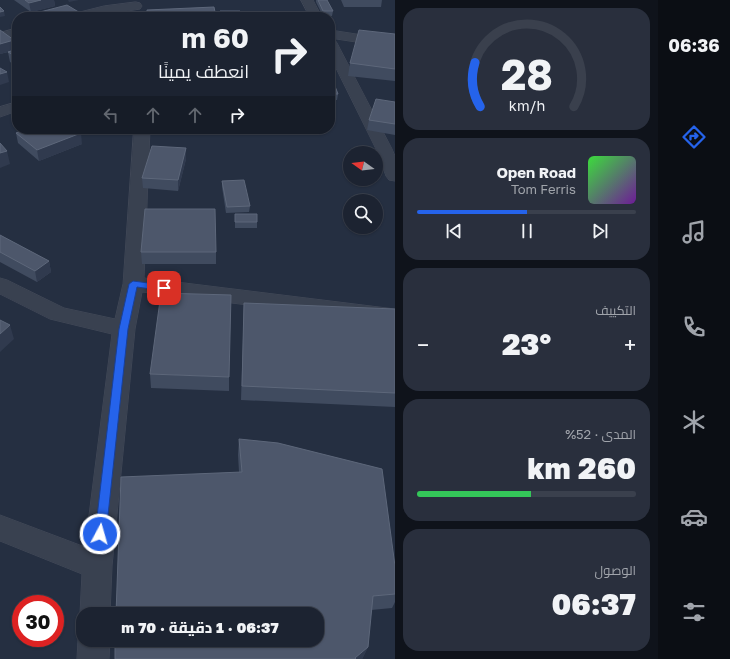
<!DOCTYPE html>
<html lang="ar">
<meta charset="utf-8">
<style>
body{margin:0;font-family:"Golos Text",Cairo,sans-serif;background:#292f3d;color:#f1f3f6;direction:rtl;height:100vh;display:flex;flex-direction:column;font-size:15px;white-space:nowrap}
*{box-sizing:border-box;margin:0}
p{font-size:13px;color:#a0a4ab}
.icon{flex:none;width:22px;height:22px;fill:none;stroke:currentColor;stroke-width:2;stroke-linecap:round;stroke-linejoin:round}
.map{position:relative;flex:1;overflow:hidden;direction:ltr}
.side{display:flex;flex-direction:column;gap:8px;padding:8px;background:#0f131b;width:263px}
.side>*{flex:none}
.guide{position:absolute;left:12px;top:12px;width:323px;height:122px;border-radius:16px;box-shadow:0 1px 3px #0004,0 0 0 1px #3a404d;direction:rtl;background:#1c2331;color:#f1f3f6;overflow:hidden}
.needle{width:26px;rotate:284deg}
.fabs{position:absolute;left:343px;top:146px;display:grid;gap:8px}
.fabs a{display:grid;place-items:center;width:40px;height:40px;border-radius:50%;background:#1c2331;box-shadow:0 1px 3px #0004,0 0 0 1px #3a404d;font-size:20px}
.speed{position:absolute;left:12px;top:595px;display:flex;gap:8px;font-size:20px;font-weight:700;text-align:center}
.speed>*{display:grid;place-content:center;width:52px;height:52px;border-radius:50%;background:#1c2331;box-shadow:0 1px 3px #0004,0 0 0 1px #3a404d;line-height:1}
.speed .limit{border:6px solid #d22;background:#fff;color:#111}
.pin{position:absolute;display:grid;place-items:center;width:34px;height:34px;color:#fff;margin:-17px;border-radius:8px;box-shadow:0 2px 6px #0006}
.me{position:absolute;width:44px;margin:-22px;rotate:6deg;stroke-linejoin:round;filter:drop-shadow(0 0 3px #0008)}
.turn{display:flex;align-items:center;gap:14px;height:84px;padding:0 20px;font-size:18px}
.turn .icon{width:52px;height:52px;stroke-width:2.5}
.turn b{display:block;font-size:28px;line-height:34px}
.lanes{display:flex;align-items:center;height:38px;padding:0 20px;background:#0003;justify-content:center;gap:20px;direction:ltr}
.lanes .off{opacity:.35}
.big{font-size:30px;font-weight:800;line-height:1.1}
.side .card{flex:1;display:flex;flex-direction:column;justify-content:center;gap:6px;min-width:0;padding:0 14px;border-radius:16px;background:#292f3d}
.side .dial{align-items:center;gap:0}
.dial svg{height:104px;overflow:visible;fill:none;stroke:#3a404d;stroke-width:7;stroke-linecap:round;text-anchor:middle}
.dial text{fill:#f1f3f6;stroke:none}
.song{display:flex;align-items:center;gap:12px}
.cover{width:48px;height:48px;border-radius:6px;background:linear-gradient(135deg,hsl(120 70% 55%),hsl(280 70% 35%))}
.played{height:4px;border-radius:2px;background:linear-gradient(90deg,#2563eb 50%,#3a404d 50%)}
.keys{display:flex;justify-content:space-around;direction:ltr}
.heat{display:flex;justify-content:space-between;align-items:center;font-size:22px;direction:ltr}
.charge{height:6px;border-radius:3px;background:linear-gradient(90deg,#34c759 52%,#3a404d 0)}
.trip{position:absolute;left:76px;top:607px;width:248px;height:40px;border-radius:16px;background:#1c2331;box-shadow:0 1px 3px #0004,0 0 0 1px #3a404d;font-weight:800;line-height:40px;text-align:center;direction:rtl}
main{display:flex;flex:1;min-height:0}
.dock{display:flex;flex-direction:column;width:72px;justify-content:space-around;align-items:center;background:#0b0e14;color:#a0a4ab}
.dock .icon{width:28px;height:28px}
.dock .current{color:#2563eb}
.dock b{font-size:18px;color:#f1f3f6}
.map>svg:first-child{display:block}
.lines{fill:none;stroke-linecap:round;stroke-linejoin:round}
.minor-casing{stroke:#434a59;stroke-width:1}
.minor{fill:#394150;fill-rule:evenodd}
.wall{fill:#404b5f}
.shaded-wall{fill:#303a4e}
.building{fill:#4d576b;stroke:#5d677a}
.route{fill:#2563eb;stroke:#184099}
</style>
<main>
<nav class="dock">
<b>06:36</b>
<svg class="icon current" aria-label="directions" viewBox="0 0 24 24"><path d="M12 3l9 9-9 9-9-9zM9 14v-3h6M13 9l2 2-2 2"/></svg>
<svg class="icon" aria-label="music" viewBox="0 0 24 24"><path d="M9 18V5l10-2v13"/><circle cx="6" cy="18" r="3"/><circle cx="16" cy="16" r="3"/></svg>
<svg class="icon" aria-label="phone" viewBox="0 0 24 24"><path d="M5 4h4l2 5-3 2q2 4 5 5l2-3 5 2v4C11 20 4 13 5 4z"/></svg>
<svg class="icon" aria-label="climate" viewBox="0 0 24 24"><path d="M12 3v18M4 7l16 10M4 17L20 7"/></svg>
<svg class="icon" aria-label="car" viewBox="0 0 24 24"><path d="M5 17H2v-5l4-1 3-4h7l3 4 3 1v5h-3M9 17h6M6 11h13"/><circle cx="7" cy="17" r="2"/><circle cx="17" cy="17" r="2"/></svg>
<svg class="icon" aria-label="filters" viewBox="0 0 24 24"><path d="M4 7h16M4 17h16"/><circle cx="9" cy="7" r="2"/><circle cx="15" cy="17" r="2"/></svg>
</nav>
<section class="side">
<div class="card dial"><svg viewBox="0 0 100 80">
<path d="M14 69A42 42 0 1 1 86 69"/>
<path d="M14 69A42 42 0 0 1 10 35" stroke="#2563eb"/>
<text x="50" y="56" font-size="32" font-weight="700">28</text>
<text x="50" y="72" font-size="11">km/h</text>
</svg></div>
<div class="card">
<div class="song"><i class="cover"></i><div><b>Open Road</b><p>Tom Ferris</p></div></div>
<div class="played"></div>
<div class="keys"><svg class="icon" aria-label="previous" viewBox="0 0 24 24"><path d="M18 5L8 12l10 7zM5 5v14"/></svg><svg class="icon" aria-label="pause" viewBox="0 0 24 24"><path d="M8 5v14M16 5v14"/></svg><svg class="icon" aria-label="next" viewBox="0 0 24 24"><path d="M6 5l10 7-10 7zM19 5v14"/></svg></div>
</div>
<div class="card"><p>التكييف</p>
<div class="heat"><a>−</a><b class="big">23°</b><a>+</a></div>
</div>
<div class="card"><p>المدى · 52%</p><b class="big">260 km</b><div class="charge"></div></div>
<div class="card"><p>الوصول</p><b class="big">06:37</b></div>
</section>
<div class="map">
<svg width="395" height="659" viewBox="0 0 395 659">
<rect width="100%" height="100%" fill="#252f41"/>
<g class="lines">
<g class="minor-casing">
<path id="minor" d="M301,0H313L322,17H310Z
M136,2L140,3L142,6L140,9L91,17H70L72,14L104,6Z
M17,28V36L0,41V33Z
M330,30L395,40V48L330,38Z
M330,39L335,40L337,43L392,149L395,156V181L389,180L386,176L376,149L330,56Z
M17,102V111L0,117V107Z
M134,129H150L144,278L395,309V323L142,292L135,329L112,566L110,614H83V622L80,614L82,574L0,541V515L85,547L112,334L50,319L0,294V278L7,280L64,308L115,319L123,284Z
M83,629V640H110L109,659H77L78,640Z"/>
</g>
<use href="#minor" class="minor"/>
</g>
<path class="wall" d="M14,0H54L55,6L31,12Z
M316,0H327L333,11L332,16H323L316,2Z
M341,0H382L381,7H344Z
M40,12L87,17H41Z
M0,30L15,50L17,49V66L10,62L8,52L12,51L0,54Z
M395,34V81L348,76L350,63Z
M330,73L338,94L337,100H330Z
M395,102V135L367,130L369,120Z
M16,133L82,144L39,161L18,143Z
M186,148V159L178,191L143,188L142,178Z
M222,181L250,206L249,212L226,213L222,187Z
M235,214L257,222V228H235Z
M0,235L49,261L51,272L37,282L0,262Z
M141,252H216V264H142Z
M244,303L395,309V407L241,400Z
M150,374L229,377V391L151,388Z
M239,439L395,566V602L392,608L371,610L368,647L362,659H115L239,472L238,455Z"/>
<path class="shaded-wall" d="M41,0H54L55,6L31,12L29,3Z
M68,0H79L69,2Z
M4,11L5,16L0,17V12Z
M14,40L15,50L0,54V44Z
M7,72L9,82L0,85V74Z
M81,133L82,144L39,161L37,150Z
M186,148V159L178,191V180Z
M7,151L10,164L0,168V153Z
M49,261L51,272L37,282L35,271Z
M10,325L14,339L0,352V334Z
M368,647L362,659H355V658Z"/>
<path class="building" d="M25,0H41L29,3Z
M318,0H327L333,11H323Z
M67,5L87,17H49L40,12Z
M0,7L4,11L0,12Z
M214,7L216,17H147V10Z
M220,11H240L241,17H222Z
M0,30L14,40L0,44Z
M359,30L395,34V69L350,63Z
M17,49V57L8,52Z
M0,68L7,72L0,74Z
M330,73L338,94H330Z
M376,99L395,102V124L369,120Z
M26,129H76L81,133L37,150L16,133Z
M0,143L7,151L0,153Z
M152,146L186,148L178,180L142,178Z
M244,180L250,206L227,207L222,181Z
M145,209H215L216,252H141Z
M235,214H257V222H235Z
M0,235L49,261L35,271L0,252Z
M161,293L231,295L229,377L150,374Z
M244,303L395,309V393L242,386Z
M0,320L10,325L0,334Z
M239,439L278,443L382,469L395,566V594L373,596L368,647L355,658L356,659H115V640H317V614H116L121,477L242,472Z"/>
<path class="route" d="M133,281L164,285L168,288L164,291L137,287L128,329L106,534L105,538L100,540L96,538L95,534L119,329L129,284Z"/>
</svg>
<div class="fabs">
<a><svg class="needle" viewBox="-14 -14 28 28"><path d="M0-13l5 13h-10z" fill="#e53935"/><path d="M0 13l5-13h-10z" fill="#a0a4ab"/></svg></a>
<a><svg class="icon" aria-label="search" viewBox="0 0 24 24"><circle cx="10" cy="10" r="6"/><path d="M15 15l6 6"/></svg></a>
</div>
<div class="speed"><div class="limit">30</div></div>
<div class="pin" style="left:164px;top:288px;background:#d93025"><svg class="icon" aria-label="arrive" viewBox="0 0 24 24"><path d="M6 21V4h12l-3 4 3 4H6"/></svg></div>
<svg class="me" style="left:100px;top:534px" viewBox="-20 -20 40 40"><circle r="17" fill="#2563eb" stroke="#fff" stroke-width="3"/><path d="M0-11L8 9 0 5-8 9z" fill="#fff"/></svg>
<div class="trip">06:37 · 1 دقيقة · 70 m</div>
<div class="guide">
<div class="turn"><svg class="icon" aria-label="right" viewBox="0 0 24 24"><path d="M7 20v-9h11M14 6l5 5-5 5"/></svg><div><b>60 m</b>انعطف يمينًا</div></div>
<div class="lanes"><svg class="icon off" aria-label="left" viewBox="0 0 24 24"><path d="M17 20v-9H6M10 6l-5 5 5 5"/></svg><svg class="icon off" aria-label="ahead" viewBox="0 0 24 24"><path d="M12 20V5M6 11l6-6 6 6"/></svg><svg class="icon off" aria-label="ahead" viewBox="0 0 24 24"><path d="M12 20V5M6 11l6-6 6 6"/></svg><svg class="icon" aria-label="right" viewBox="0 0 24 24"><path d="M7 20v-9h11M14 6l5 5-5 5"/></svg></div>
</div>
</div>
</main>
